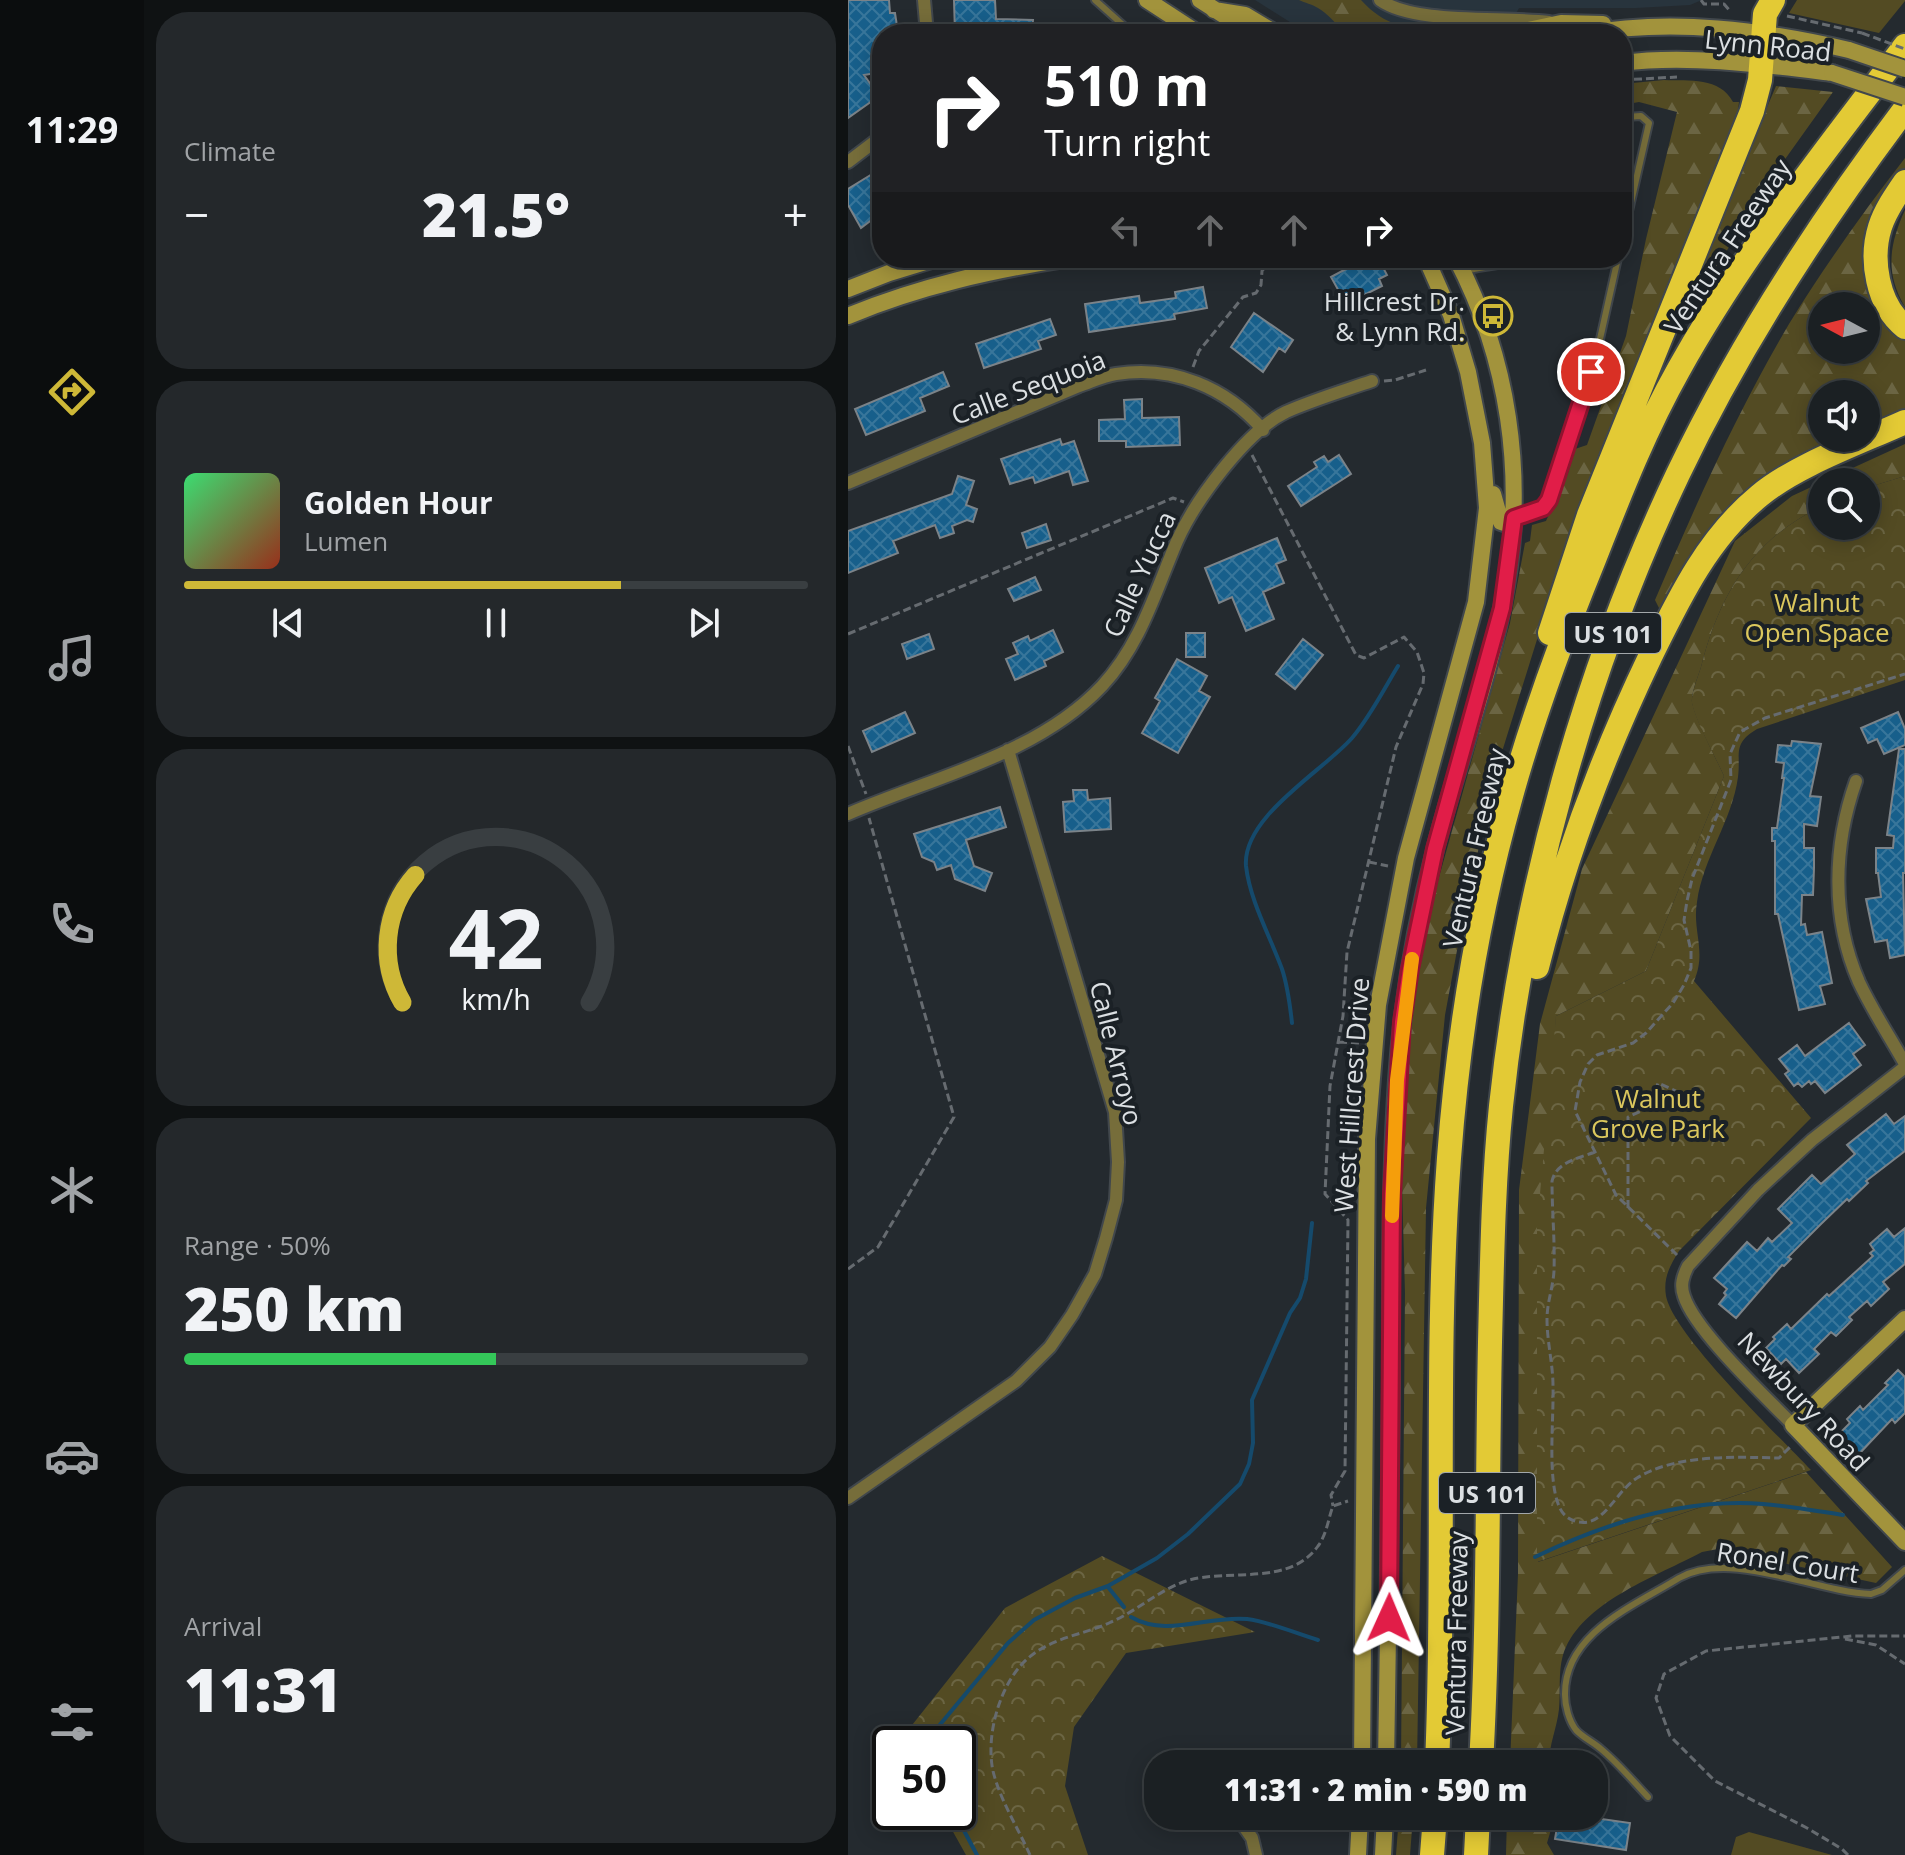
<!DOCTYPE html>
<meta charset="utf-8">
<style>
body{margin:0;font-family:"Open Sans",sans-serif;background:#24282b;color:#f1f3f6;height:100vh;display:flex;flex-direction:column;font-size:30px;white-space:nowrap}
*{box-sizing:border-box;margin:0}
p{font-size:26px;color:#a0a3a6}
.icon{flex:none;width:44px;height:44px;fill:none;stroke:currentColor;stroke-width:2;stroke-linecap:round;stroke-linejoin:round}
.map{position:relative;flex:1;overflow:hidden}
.details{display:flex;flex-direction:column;gap:12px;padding:12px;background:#0f1213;width:704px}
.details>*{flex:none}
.hud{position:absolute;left:24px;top:24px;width:760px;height:244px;border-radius:32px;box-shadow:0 4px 20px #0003,0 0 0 2px #393e41;background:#202124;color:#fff;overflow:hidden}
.needle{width:52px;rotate:277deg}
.fabs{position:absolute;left:960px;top:292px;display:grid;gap:16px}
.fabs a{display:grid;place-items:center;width:72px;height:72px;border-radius:50%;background:#1b2023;box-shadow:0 4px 20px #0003,0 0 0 2px #393e41;font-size:40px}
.speed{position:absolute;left:24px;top:1726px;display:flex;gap:16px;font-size:40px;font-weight:700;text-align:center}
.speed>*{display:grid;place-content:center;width:104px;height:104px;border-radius:50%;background:#1b2023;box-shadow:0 4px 20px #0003,0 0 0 2px #393e41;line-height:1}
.speed .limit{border:4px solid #111;border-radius:12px;background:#fff;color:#111}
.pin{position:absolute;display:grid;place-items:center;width:68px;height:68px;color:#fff;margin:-34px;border:4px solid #fff;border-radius:50%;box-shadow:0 2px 8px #0007}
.me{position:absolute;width:88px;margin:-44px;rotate:1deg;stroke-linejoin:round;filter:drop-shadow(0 0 6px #0008)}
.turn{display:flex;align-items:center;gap:28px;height:168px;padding:0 40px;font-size:36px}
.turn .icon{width:104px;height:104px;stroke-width:2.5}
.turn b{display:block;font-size:56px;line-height:68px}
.lanes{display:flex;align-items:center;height:76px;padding:0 40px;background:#0003;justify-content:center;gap:40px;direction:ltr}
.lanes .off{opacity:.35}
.big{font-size:60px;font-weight:800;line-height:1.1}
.details .card{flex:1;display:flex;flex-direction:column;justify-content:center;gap:12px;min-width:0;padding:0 28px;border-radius:32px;background:#24282b}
.details .dial{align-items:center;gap:0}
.dial svg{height:208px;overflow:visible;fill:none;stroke:#393e41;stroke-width:7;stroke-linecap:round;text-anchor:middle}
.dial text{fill:#f1f3f6;stroke:none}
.song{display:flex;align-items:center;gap:24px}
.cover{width:96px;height:96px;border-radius:12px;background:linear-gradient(135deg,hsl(140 70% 55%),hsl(10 70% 35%))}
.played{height:8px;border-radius:4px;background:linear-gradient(90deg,#ceb837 70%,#393e41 70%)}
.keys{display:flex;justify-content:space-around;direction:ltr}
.heat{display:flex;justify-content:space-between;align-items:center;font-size:44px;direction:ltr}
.charge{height:12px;border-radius:6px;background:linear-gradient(90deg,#34c759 50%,#393e41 0)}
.trip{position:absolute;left:296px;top:1750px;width:464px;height:80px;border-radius:32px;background:#1b2023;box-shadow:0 4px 20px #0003,0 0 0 2px #393e41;font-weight:800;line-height:80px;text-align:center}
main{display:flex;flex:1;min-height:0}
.tab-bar{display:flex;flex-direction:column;width:144px;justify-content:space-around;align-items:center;background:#0b0d0e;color:#a0a3a6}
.tab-bar .icon{width:56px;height:56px}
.tab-bar .selected{color:#ceb837}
.tab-bar b{font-size:36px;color:#f1f3f6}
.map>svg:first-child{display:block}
.built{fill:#28343d}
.grass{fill:#534b23}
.forest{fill:url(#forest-firs);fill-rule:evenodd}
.park{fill:url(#park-crowns)}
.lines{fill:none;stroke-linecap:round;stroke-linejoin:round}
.stream{stroke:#154a6c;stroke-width:4}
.building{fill:url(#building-cross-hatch);stroke:#7b8389;stroke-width:2}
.lane-casing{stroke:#41474c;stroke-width:10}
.street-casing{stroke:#41474c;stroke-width:16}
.secondary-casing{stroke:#41474c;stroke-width:20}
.highway-casing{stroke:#41474c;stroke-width:28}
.path{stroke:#666b70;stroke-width:3;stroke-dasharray:8 4;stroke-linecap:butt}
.lane{stroke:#766d3a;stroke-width:6}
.street{stroke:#766d3a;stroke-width:12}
.secondary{stroke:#a2933c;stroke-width:16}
.highway{stroke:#e3ca35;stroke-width:24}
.secondary-bridge-casing{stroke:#41474c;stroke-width:20;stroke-linecap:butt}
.path-bridge{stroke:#666b70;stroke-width:3;stroke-dasharray:8 4;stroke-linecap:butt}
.secondary-bridge{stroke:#a2933c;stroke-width:16}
.route-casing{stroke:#92132f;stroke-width:20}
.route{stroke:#e11d48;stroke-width:14}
.slow{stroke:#f59e0b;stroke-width:14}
.labels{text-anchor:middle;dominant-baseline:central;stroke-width:8;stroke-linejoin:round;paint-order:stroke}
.shield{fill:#1b2126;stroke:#a2a7aa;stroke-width:2}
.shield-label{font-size:24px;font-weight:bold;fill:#dce0e3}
.street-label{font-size:26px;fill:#dce0e3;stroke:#1b2126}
.poi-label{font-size:26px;fill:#dce0e3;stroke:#1b2126;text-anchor:end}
.park-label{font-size:26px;fill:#dbc75d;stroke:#1b2126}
</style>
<main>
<nav class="tab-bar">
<b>11:29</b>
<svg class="icon selected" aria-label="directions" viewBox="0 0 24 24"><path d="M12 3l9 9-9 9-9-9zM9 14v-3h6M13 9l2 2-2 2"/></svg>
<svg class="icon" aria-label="music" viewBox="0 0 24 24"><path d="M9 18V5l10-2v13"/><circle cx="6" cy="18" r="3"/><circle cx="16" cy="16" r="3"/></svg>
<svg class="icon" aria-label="phone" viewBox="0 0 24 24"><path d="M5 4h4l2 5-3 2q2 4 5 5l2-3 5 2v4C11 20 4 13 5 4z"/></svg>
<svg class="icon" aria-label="climate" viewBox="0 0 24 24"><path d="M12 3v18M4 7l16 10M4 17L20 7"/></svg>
<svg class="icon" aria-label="car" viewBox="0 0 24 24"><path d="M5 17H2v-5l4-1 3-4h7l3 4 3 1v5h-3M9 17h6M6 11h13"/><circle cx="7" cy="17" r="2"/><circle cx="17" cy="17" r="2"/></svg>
<svg class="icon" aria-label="filters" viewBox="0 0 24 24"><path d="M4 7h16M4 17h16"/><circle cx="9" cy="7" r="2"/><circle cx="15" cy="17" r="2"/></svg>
</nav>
<section class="details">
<div class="card"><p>Climate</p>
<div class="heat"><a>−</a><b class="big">21.5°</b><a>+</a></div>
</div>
<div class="card">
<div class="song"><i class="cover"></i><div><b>Golden Hour</b><p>Lumen</p></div></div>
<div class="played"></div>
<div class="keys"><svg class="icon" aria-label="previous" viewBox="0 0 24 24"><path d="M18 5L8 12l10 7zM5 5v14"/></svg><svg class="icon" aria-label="pause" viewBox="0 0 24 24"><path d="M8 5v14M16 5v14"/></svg><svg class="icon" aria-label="next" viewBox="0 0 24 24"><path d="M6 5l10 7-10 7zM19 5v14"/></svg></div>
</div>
<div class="card dial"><svg viewBox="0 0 100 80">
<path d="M14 69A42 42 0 1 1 86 69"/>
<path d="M14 69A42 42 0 0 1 19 20" stroke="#ceb837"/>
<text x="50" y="56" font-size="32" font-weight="700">42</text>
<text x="50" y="72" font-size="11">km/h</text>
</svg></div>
<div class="card"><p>Range · 50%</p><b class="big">250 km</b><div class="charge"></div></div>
<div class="card"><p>Arrival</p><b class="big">11:31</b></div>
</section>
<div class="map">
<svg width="1057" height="1855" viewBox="0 0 1057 1855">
<defs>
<pattern id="forest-firs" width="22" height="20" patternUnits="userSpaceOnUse" patternTransform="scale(2)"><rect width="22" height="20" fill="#534b23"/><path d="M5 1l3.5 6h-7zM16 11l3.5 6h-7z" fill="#6b6543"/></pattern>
<pattern id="park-crowns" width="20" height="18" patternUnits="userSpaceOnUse" patternTransform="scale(2)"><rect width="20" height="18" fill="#534b23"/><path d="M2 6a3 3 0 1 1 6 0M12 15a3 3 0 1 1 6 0" fill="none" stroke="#6b6543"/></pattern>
<pattern id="building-cross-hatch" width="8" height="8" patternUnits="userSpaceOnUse" patternTransform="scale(2)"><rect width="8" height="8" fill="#175f8b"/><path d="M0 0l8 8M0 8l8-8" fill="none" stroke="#38769b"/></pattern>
</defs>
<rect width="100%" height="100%" fill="#242a2f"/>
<path class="built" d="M407,0H854L842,5L788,8H671L661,27L634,34H461Z"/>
<path class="grass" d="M949,0H1057V1L1031,33L941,13Z
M901,1832L984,1855H883L888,1837Z"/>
<path class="forest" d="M451,0H513C539,29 567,31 605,30V34H528L522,28C485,35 495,24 470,8C464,4 457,3 451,0Z
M816,80C841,81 872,77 885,102H891L889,118L701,601L648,771L615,918L597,1015L578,1208L569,1764H553L557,1293L553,1151L557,1072L566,998L583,906L662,623L677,543L682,541L684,525L698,521L720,473L727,449L739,445L778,336L798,239L829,112L791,102L774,105V84Z
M928,86L985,92L930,169L851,295L842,290Z
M1057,158V177L1025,244L1057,332V412L1018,431V394H974V438H1002L940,469L815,608H811L807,600C847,506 889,412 941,324C976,267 1016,211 1057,158ZM974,306H1018V350H974Z
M1057,210V307C1037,273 1041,245 1057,210Z
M1057,444V476L1018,488V482H974Z
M974,482V506C904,540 872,593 853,667C850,677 843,693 844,702C847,719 868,758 876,776L798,971L708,1016L690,1562L958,1472L1044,1567L1028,1583L870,1549L854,1552C809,1576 740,1600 718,1647C709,1666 713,1690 711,1709C709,1728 701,1744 701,1764H662L670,1574L671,1190L692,1024L734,869L887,541L944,496Z
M551,1816H565L562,1855H548Z
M659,1816H707L699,1843L706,1855H658Z"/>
<path class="park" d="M1057,476V680L909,729C884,744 893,753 890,777C884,821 855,858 849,902C844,931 859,952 846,981L963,1118L831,1251C822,1265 815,1278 818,1296C826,1336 931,1436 963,1470L689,1562V1227L708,1016L798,971L876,776C868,758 847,720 844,703C843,693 850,677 853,667C872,593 904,540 974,506V526H1018V488Z
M254,1556L407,1632L278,1653L226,1727L217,1786L240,1855H118L94,1812H110V1744H56L53,1739L157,1608Z"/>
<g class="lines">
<path class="stream" d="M444,1023C442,1005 440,987 434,969C422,936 402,901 398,866C394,817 475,771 504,738C522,717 536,689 550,666
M687,1557C757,1523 836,1498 915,1504C942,1506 969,1511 995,1515
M260,1587L276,1607
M283,1617C319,1638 360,1615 399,1619C422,1622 447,1633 470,1640
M82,1744L85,1733L160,1643L186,1620L227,1598L260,1586L309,1558L340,1534L392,1484L401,1464L405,1443L404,1400L442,1313L452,1298L458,1279L464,1223
M106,1812L129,1855"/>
</g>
<path class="building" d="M0,0H41L42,13H47L49,26L41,27L42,34H34V72L16,75L31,96L0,118Z
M106,0H147L148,19L185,20L184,34H107Z
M34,168V212L13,228L0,205V189Z
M492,258H530L539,275L531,279L534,286L498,304L483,277L498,269Z
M355,287L359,308L326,314L327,319L241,332L237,304L291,296L292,303L328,298L327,292Z
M406,313L445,340L437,352L431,348L415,372L383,347Z
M202,319L208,335L190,341L193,349L136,368L128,344Z
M95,372L101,386L72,398L77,411L18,435L7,409Z
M294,399V418L331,417L332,445L278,447V441H251V420L277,419L276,400Z
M212,439L214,445L226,441L240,481L225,485L221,471L187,483L185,477L162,484L153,459Z
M491,455L503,474L453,506L440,486L469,467L466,462L476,456L480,462Z
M110,476L126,481L118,505L129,509L125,522L119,520L104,526L106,533L92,538L87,525L45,541L50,553L0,573V531L104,494Z
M198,524L203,540L179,548L174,533Z
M429,538L438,560L428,564L436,583L415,592L426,619L398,631L384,597L371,603L357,568Z
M187,577L193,590L166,601L160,589Z
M205,630L215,652L196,661L198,666L167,680L158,659L170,654L165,643L180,636L182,641Z
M338,633H357V657H338Z
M81,634L86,649L59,659L54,644Z
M455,639L475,655L447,689L428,674Z
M329,659L359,676L351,691L362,697L330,753L294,733L312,701L307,698Z
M57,712L67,733L24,752L15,731Z
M1050,712L1057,729V745L1036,754L1029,739L1020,743L1013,728Z
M944,741L973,744L962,796L973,797L969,826L956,824V848H966V868L965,895H954L953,925L957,924L959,935L974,932L984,983L972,986L977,1004L951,1010L930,914H927V841H924V828H929L936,778H934L936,763L928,762L930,745L943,746Z
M1051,749H1057V873H1055L1057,955L1042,958L1039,940L1027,942L1018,899L1033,897L1030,873H1028V848H1045L1046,836L1039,835Z
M225,790H239L240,800L262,798L263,829L217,832L215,802L226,801Z
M152,807L158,827L118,840L126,866L144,873L137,891L107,879L103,865L89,870L86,862L74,857L66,834Z
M1001,1023L1017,1045L1005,1054L1013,1065L977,1093L967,1081L963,1084L961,1081L954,1087L950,1083L946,1086L937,1074L941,1071L931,1059L949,1045L957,1056Z
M1038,1114L1046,1124L1057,1116V1151L1018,1181L1020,1183L1001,1201L999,1199L973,1224L940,1257L943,1259L936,1266L934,1265L888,1318L871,1304L878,1295L876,1293L879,1289L866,1278L899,1242L909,1251L920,1238L924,1242L944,1223L930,1209L964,1175L973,1184L1007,1154L999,1145Z
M1057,1228V1264L1035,1282L1041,1289L1023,1306L1019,1301L1001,1317L1004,1320L988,1336L983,1332L966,1349L971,1354L951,1373L938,1359L933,1364L918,1348L927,1339L925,1337L939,1324L943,1329L979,1294L981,1296L1025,1256L1022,1253L1026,1250L1022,1244L1039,1229L1046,1237Z
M1050,1370L1057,1377V1413L1047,1423L1044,1419L1011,1454L991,1434L1002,1423L999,1419L1012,1406L1015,1410L1040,1385L1037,1383Z
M711,1816H733L782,1823L778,1850L707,1839Z"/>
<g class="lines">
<g class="lane-casing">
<path id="lane" d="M247,0L285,34
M774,242L801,123L793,116L778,117
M617,271C640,265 662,265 684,258
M669,517L695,508L701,500L750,348L770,258
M800,1797C785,1781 770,1763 753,1749C745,1742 734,1737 728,1730C721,1721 717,1706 717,1695C716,1633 786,1606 831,1578C883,1549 966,1592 1023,1594L1034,1590L1057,1570"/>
</g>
<g class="street-casing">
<path id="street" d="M76,0L79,34
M532,0C567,25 655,16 701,22
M0,162L34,136
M0,483L231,386C243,382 255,376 268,374C324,365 378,387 415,430
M1008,781C985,846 983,918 1011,982C1024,1010 1042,1037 1057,1064
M0,814C85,777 189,755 254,686C293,644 307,592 329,541C347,501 398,431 438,412C465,400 495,391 524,381
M945,1425C918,1397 847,1331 836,1296C832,1285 835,1276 840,1266L910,1190L964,1140L1057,1067
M0,1498L168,1381L202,1347L224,1315L247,1274L258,1238L268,1200L270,1162L267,1112L160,750
M390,1818L404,1838L408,1855"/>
</g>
<g class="secondary-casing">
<path id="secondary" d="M299,0L351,34
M352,0L405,34
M366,10L397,15L429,34
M662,34L713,23L755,24
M736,34C825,18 914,30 1001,50
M774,63C839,54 919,65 984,73
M0,289L41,273L90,258
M0,316C72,286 145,270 222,258
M645,494L653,522L656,523L666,518
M1057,1319L945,1425L1057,1542
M514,1764L519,1139L530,1005L558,858L628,602L639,508L634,443L620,372L603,315L578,258
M538,1764C540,1639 542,1513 543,1388C543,1285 542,1183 549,1080C554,1002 568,922 588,846C610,761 644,672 658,586C677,474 661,359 608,258
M510,1855L512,1816
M535,1855L537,1816"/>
</g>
<g class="highway-casing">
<path id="highway" d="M1057,182C1048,195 1037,211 1032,227C1022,259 1029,305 1057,327
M702,633L741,515L904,111L912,80L917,14L925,0
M689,967C716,859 755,755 803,655C832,596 860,538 911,496C948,465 1013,442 1057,422
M589,1764C598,1562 586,1359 601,1158C610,1037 630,913 663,796C685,717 714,638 745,562C771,496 796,431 831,369C895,254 978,150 1057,46
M633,1764C641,1624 639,1483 642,1342C644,1263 645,1184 653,1106C676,889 737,670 830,474C892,344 971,223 1057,109
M584,1855L587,1816
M628,1855L630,1816"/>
</g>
<path class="path" d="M853,0L856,4H876L882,11
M939,16L1014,33
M521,34L524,31
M774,80L829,77
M345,367L351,351L395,297L408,293L413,285L414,271L424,258
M536,381L547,380L578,370
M404,455L508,655L516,658L556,637L569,652L576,673L575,684L548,747L499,952L495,1016L482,1086L477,1194L500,1220L497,1471L483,1495L485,1506
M0,634L325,498L336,502
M0,746L18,794
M521,862L540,866
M491,1042L511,1043
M747,1152C731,1158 708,1162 704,1181C704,1211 707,1241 706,1271C705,1287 699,1303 699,1319C699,1342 705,1364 705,1386C706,1418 699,1478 711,1506C715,1518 728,1524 740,1522C759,1518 771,1489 789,1478C828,1454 887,1457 931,1458L943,1446
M780,1208V1117L802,1107L810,1083L828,1091
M829,1255L768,1195L727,1111L732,1082L740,1064L749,1055L785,1043L798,1033L825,1003L836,985L843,968V951L836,920L839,901L844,879L883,780L882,754L892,732L917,718L1057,674
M0,1269L30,1247L106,1117L21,818
M997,1639L1028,1645L1057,1664
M182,1855C170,1828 152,1800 145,1771C137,1734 153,1678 184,1655C207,1637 238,1634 263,1622C289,1611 311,1590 338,1581C379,1568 441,1587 470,1546C479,1534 480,1519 485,1506L500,1501
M1000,1855L994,1849L959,1828L867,1781L822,1736L808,1698L816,1674L858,1651L1004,1636H1057"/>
<use href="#lane" class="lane"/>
<use href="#street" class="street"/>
<use href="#secondary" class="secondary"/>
<use href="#highway" class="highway"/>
<g class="secondary-bridge-casing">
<path id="secondary-bridge" d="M1001,50L1057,69
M984,73L1057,97"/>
</g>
<path class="path-bridge" d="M1014,33L1057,49"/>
<use href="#secondary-bridge" class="secondary-bridge"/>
</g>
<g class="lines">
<g class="route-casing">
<path id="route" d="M541,1618L544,1194L554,1022L562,969L587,849L654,608L666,518L695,508L701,500L743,372"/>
</g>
<use href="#route" class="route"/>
<path class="slow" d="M544,1216L549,1080L564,959"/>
</g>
<defs>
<g id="bus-ring" transform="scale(2)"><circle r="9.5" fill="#1b2126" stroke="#ceb837" stroke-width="1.5"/><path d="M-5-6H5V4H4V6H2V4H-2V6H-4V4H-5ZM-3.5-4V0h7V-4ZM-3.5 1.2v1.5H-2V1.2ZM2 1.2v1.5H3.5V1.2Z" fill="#ceb837"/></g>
</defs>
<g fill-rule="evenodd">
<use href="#bus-ring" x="645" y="316"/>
</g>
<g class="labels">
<g class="shield">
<rect x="717" y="613" width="96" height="40" rx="6"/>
<rect x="591" y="1473" width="96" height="40" rx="6"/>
</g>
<g class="shield-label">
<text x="765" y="633">US 101</text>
<text x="639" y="1493">US 101</text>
</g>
<g class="street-label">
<text transform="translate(920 45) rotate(6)">Lynn Road</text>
<text transform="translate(879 246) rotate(-56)">Ventura Freeway</text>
<text transform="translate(180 387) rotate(-21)">Calle Sequoia</text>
<text transform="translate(291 574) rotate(-65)">Calle Yucca</text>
<text transform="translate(626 848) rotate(-77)">Ventura Freeway</text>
<text transform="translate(269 1053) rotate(76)">Calle Arroyo</text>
<text transform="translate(503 1095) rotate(-86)">West Hillcrest Drive</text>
<text transform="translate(956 1401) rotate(47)">Newbury Road</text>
<text transform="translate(940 1562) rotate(9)">Ronel Court</text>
<text transform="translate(608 1633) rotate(-89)">Ventura Freeway</text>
</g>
<g class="poi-label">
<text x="617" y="301">Hillcrest Dr.<tspan x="617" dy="30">&amp; Lynn Rd.</tspan></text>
</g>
<g class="park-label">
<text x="969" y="602">Walnut<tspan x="969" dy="30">Open Space</tspan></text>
<text x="810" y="1098">Walnut<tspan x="810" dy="30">Grove Park</tspan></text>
</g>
</g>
</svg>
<div class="fabs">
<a><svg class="needle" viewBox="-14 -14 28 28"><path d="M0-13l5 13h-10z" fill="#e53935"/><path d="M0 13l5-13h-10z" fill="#a0a3a6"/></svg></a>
<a><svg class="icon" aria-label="sound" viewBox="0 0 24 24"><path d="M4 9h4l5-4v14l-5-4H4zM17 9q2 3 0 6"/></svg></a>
<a><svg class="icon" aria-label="search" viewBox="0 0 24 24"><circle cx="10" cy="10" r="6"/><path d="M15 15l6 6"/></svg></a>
</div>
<div class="speed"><div class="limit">50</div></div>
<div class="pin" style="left:743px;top:372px;background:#d93025"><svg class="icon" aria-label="arrive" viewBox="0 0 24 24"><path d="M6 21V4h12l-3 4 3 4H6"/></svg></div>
<svg class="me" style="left:541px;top:1618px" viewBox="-20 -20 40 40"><path d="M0-17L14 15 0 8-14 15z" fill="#e11d48" stroke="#fff" stroke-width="4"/></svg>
<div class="trip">11:31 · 2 min · 590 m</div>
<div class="hud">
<div class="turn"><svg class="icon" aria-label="right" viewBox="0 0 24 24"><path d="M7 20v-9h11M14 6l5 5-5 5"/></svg><div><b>510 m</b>Turn right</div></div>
<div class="lanes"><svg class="icon off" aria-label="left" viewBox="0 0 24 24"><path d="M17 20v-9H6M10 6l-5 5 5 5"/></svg><svg class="icon off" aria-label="ahead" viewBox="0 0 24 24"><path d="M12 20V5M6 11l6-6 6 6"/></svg><svg class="icon off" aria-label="ahead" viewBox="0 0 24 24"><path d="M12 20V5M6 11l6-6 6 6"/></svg><svg class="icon" aria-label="right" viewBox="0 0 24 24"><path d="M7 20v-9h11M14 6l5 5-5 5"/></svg></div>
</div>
</div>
</main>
